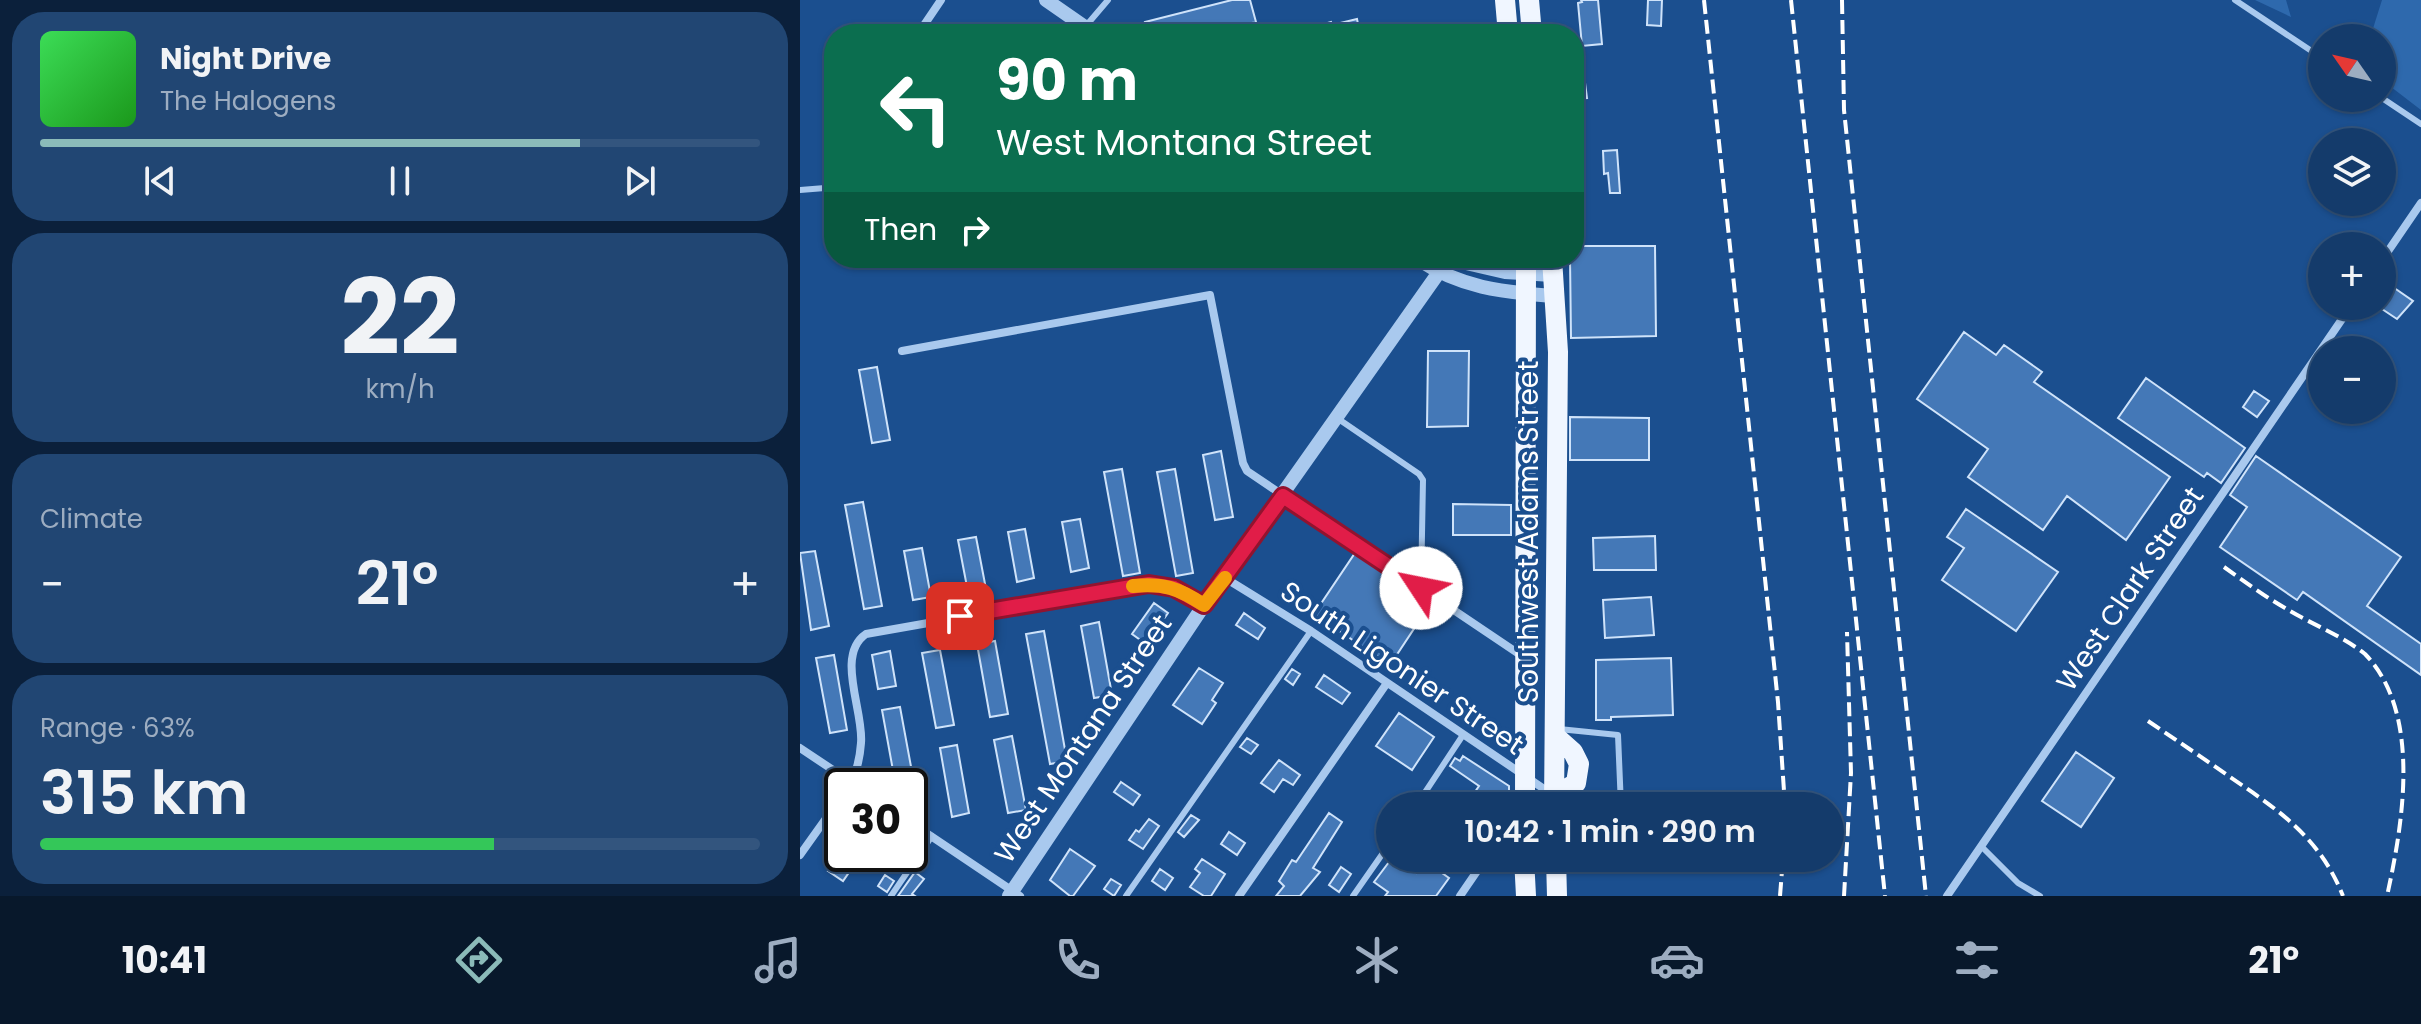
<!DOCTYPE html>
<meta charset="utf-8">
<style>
body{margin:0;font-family:Poppins,sans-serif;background:#214673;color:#f1f3f6;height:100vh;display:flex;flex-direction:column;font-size:30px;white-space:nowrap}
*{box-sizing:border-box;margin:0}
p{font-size:26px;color:#9dadc1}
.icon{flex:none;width:44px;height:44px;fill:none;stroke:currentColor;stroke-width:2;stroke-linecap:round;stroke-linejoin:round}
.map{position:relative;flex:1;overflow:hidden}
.drawer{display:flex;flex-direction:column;gap:12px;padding:12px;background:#0b203b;width:800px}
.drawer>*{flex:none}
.hud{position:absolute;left:24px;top:24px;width:760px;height:244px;border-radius:32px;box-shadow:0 2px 6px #0004,0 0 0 2px #33557e;background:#0b6e4f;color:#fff;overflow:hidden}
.needle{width:52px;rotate:304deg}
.buttons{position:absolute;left:1508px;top:24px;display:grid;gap:16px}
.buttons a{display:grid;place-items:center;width:88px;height:88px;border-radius:50%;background:#143b6b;box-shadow:0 2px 6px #0004,0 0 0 2px #33557e;font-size:40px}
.speed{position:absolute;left:24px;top:768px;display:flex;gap:16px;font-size:40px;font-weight:700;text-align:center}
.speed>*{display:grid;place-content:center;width:104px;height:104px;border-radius:50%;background:#143b6b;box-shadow:0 2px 6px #0004,0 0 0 2px #33557e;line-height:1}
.speed .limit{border:4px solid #111;border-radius:12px;background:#fff;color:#111}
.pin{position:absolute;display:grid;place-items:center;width:68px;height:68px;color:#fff;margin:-34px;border-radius:16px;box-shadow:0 4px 12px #0006}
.me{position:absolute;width:88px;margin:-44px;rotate:304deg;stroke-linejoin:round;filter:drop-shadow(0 0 6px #0008)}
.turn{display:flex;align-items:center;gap:28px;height:168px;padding:0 40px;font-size:36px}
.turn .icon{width:104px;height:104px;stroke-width:2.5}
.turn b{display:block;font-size:56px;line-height:68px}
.then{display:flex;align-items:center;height:76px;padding:0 40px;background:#0003;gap:16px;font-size:30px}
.big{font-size:60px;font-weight:600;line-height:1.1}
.drawer .tile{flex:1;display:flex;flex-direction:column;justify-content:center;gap:12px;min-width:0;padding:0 28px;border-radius:32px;background:#214673}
.drawer .dial{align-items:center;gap:0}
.dial b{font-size:104px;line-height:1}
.song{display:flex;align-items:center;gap:24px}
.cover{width:96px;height:96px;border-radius:12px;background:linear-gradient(135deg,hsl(130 70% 55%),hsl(120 70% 35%))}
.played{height:8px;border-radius:4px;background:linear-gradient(90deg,#8bbbb9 75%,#33557e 75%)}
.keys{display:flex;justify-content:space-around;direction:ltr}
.heat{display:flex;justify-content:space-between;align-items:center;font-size:44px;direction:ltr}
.charge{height:12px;border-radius:6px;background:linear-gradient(90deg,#34c759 63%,#33557e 0)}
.trip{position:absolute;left:576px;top:792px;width:468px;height:80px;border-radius:40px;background:#143b6b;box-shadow:0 2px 6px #0004,0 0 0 2px #33557e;font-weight:600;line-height:80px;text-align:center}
.tabs{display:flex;height:128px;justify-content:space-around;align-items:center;background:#08182b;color:#9dadc1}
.tabs .icon{width:56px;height:56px}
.tabs .current{color:#8bbbb9}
.tabs b{font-size:36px;color:#f1f3f6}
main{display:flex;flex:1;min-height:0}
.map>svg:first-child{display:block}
.green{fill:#2e69ad}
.building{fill:#4478b7;stroke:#cfe3fa;stroke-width:2}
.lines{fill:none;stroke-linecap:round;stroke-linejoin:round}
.service{stroke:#a9c9ee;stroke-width:6}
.minor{stroke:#a9c9ee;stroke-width:8}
.tertiary{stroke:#a9c9ee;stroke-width:14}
.primary{stroke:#f0f6ff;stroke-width:20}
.rail{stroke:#fff;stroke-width:4;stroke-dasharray:14 6;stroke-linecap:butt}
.route-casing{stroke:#92132f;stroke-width:20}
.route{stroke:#e11d48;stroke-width:14}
.slow{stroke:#f59e0b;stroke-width:14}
.labels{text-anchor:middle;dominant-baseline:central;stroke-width:8;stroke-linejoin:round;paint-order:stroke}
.street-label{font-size:28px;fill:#fff;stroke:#1b4f8f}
</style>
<main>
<section class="drawer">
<div class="tile">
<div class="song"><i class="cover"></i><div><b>Night Drive</b><p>The Halogens</p></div></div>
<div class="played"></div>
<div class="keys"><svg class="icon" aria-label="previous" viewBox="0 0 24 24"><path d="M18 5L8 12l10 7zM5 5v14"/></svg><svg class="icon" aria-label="pause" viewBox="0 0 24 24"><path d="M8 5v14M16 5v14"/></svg><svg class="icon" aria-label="next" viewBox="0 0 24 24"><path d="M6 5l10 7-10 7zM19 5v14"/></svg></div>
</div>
<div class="tile dial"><b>22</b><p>km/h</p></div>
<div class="tile"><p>Climate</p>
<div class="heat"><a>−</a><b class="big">21°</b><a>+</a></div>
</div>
<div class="tile"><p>Range · 63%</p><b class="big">315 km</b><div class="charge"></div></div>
</section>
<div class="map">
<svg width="1621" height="896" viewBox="0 0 1621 896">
<rect width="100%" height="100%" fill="#1b4f8f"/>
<path class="green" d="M1455,0H1486L1491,17Z
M1582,0H1621V110L1582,80V38H1570Z"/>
<path class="building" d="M432,0H450L456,22L409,34H348L345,22Z
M781,0H798L802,44L782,46L778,3L782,2Z
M848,0H862L861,26L847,25Z
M557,19L560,34H501L500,31L531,22L532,25Z
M784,75L787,98L774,99V76Z
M817,150L820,193H810L808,173L804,174L803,151Z
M774,246H855L856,336L771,338L770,258H774Z
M1590,285L1613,301L1597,319L1582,309V298Z
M1164,332L1196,355L1204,345L1242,372L1234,382L1370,477L1326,540L1267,496L1243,530L1168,477L1188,449L1117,399Z
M628,351H669L668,426L627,427Z
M77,367L90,440L72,443L59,370Z
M1346,378L1445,448L1421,483L1407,473L1404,477L1318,418Z
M1454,391L1469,401L1457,417L1443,407Z
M770,417L849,418V460H770Z
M421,451L433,517L415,520L403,455Z
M1456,456L1601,557L1567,606L1621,644V675L1503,592L1497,600L1420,547L1447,507L1430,495Z
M322,469L340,573L323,576L304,472Z
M375,469L393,573L376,576L357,472Z
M63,502L82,606L64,609L45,505Z
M653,504L711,505V535H653Z
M1166,509L1258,572L1216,631L1142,580L1164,548L1147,537Z
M280,519L289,568L271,572L262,522Z
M225,529L234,578L217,582L208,532Z
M855,536L856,570H794L793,538Z
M176,537L186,589L168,592L158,540Z
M122,548L131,597L113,600L104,551Z
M15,551L29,626L11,630L0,553Z
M555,553L631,603L590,665L514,614Z
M851,597L854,635L805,638L803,600Z
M354,603L368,613L346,644L332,634Z
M444,613L465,628L458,639L436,625Z
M299,622L312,695L294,698L281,626Z
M244,631L267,761L250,764L226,634Z
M195,641L208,714L190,717L177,644Z
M140,650L154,725L136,728L122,653Z
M90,651L96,686L78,689L72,655Z
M34,655L47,730L30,733L16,658Z
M871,658L873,715L811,717V720H796V660Z
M399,668L423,683L412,700L416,703L402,724L373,705Z
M492,669L500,674L493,685L485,679Z
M524,675L550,693L542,704L516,687Z
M100,707L112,772L94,776L82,710Z
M599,713L634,737L612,770L576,746Z
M212,736L226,810L208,813L194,740Z
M447,738L458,745L451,754L440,747Z
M157,745L169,813L152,817L140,748Z
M1276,752L1314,778L1281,827L1242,801Z
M663,756L709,786V806H681L670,799L679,786L650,766L655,758L660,761Z
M479,760L500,775L493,785L483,779L474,792L461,783Z
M321,782L340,795L333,805L314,792Z
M529,813L542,822L513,868L520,872L500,896H476L484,886L479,881L492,860L496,862Z
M391,815L399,820L384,837L378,832Z
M349,819L359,826L343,849L329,840L336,830L339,832Z
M429,832L445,843L437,855L421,844Z
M270,849L295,866L273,896H270L250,880Z
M40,854H54L59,858L43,881L28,871Z
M592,858L616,873L625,861L649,878L636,896H585L588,892L574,882Z
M402,859L425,874L411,896H404L390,887L400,873L395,869Z
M541,867L551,874L539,892L529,885Z
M360,869L373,878L365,890L352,881Z
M115,872L124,879L112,894L115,896H98Z
M85,875L94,881L87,892L78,886Z
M311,879L321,885L314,896L304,889Z"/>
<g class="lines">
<path class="service" d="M1435,0L1522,58
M285,27L308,0
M1582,98L1621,124
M0,190L25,188L34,183
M537,418L619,474L623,480L621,588
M759,729L818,735L821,806
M616,806L663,735
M1181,846L1218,883L1240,896
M91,896L132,836
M326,896L511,631
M553,896L590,843"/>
<path class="minor" d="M118,34L141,0
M1582,260L1621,203
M102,351L410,295L443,463L447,471L722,656
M425,578L511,631L750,793
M0,748L57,786
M49,786C56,774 60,757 61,743C64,711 35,655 66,634L349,584L374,588L404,605
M110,822L220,896
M0,855L42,796
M439,896L587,683
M660,896L686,858
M1147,896L1551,306"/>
<path class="tertiary" d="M246,0L295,34
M616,258C661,288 701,292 753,296
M666,263L705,272L752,275
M209,896L404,605L649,258"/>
<path class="primary" d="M705,0L708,34
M729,0L732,34
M667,258H693
M752,258L758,352L754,806
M754,796L776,783L779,764L773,752L755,736
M725,806L726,258
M724,858L726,896
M756,858L757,896"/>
<path class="rail" d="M904,0L978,702L985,806
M991,0L1085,896
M1042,0L1044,110L1126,896
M1424,567C1444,581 1464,596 1485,608C1511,624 1541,635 1565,654C1621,712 1604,819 1587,896
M1348,721C1376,740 1403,758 1430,777C1480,811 1520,838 1543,896
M980,896L983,858
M1044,896L1051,773L1047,632"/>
</g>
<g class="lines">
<g class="route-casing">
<path id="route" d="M160,616L349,584L374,588L404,605L483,496L621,588"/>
</g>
<use href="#route" class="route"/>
<path class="slow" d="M333,586C364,583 378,588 404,605L425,578"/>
</g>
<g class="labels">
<g class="street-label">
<text transform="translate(728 532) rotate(-90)">Southwest Adams Street</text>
<text transform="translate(1330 589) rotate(-56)">West Clark Street</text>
<text transform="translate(602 668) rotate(34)">South Ligonier Street</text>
<text transform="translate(283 739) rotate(-56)">West Montana Street</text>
</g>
</g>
</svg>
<div class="buttons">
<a><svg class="needle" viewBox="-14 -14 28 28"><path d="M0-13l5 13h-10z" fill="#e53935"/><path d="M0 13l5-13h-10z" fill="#9dadc1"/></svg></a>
<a><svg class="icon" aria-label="layers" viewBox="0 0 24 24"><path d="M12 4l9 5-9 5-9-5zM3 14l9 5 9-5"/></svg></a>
<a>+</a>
<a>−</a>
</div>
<div class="speed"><div class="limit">30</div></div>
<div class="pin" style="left:160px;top:616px;background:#d93025"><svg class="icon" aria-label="arrive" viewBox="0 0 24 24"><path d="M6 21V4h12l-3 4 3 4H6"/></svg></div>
<svg class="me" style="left:621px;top:588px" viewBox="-20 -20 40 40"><circle r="19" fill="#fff"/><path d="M0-13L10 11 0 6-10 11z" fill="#e11d48"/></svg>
<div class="trip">10:42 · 1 min · 290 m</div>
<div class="hud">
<div class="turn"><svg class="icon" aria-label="left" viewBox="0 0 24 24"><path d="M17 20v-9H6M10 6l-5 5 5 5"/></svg><div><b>90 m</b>West Montana Street</div></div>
<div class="then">Then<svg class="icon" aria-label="right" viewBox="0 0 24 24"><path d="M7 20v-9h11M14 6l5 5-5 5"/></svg></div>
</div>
</div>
</main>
<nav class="tabs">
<b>10:41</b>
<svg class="icon current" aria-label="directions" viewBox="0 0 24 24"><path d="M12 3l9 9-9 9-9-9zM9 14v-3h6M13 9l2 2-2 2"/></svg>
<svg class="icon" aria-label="music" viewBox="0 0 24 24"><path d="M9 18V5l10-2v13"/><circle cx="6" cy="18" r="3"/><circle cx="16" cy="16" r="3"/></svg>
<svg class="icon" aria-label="phone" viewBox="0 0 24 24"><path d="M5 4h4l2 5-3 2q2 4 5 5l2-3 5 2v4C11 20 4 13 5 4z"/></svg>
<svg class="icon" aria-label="climate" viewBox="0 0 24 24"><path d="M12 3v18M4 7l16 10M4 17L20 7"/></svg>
<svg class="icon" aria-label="car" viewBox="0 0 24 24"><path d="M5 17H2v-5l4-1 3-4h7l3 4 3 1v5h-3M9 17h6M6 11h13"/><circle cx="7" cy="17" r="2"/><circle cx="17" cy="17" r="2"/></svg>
<svg class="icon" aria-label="filters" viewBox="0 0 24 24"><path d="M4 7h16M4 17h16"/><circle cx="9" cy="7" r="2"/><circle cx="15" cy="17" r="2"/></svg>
<b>21°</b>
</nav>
